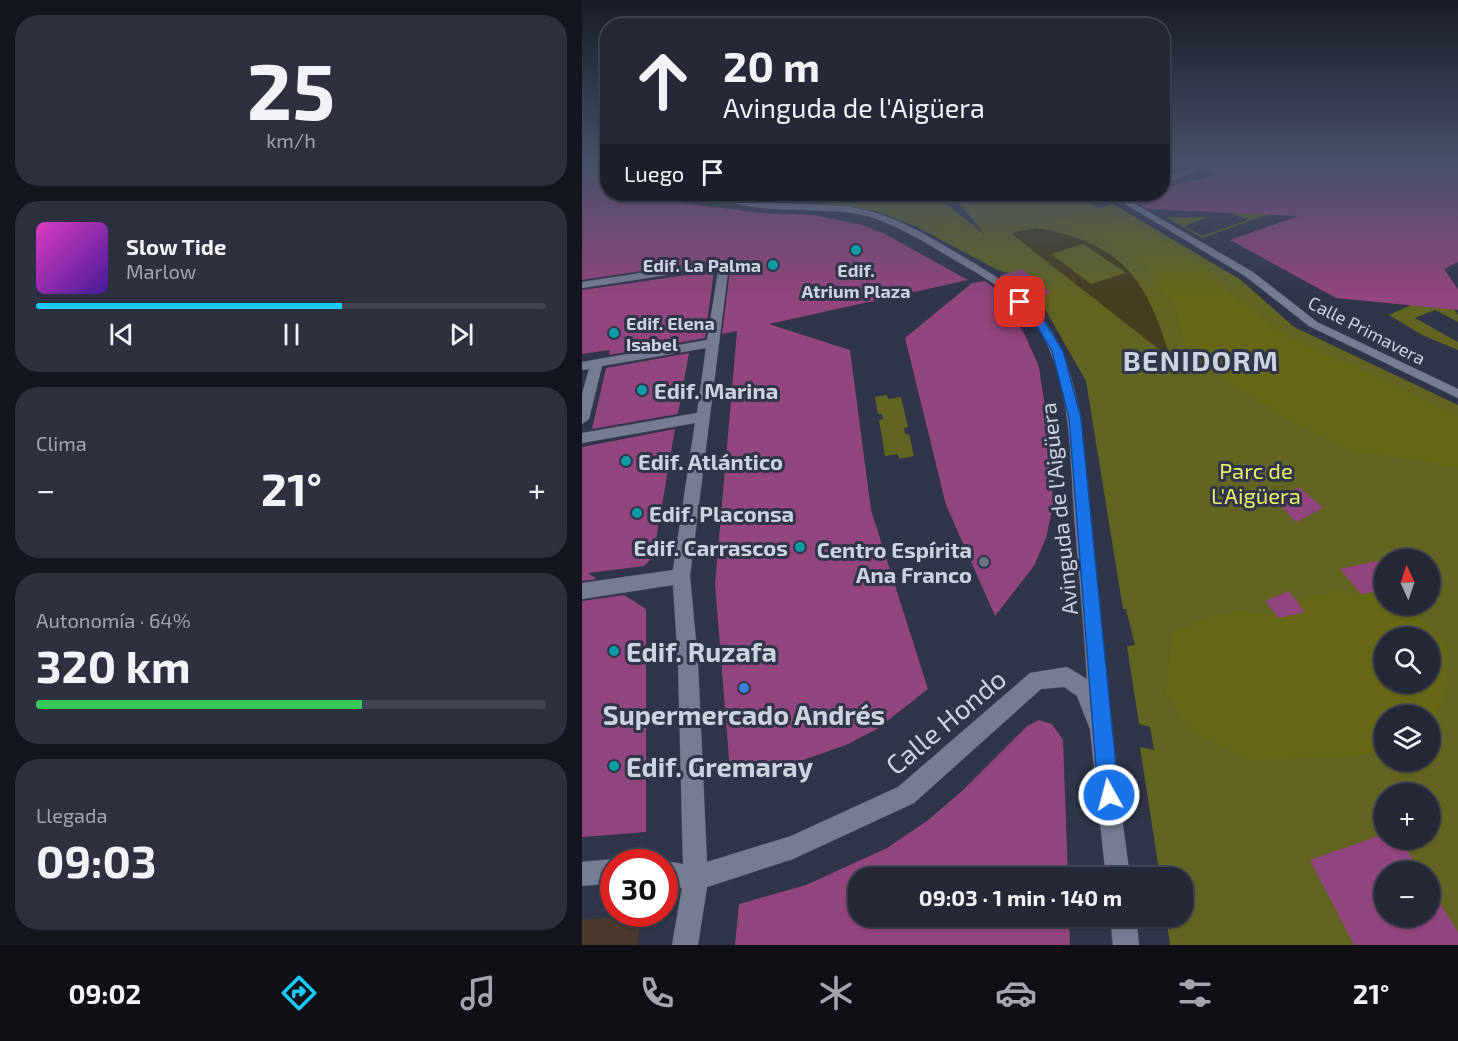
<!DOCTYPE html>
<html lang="es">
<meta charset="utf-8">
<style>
body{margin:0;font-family:"Exo 2",sans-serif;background:#2c303f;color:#f1f3f6;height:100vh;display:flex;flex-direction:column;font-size:22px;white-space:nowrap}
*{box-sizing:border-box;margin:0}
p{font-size:20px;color:#a3a6ad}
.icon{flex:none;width:33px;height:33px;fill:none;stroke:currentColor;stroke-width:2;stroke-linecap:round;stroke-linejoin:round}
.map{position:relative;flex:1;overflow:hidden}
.sheet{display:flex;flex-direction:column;gap:15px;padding:15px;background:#14161e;width:582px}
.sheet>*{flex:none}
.top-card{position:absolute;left:18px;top:18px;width:570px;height:183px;border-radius:24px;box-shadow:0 2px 4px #0004,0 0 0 2px #414452;background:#242837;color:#f1f3f6;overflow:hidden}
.needle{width:39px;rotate:357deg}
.fabs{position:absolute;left:792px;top:549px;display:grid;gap:12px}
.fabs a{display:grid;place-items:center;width:66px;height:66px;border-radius:50%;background:#242837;box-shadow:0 2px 4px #0004,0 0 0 2px #414452;font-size:30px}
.speed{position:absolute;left:18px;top:849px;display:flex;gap:12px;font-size:30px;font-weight:700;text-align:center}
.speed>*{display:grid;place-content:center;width:78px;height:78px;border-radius:50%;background:#242837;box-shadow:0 2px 4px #0004,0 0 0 2px #414452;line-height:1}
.speed .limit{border:9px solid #d22;background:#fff;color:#111}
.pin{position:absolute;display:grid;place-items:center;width:51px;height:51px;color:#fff;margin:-26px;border-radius:12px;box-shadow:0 3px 9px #0006}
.me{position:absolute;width:66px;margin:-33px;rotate:353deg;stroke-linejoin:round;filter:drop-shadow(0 0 4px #0008)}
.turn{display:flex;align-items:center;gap:21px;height:126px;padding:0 24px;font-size:27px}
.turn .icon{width:78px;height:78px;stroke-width:2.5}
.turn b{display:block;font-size:42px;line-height:51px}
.then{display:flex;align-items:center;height:57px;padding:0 24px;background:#0003;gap:12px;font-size:22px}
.big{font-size:45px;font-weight:700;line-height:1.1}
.sheet .widget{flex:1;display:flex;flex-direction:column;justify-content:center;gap:9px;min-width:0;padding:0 21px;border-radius:24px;background:#2c303f}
.sheet .dial{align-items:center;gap:0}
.dial b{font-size:78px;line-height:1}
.song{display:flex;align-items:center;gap:18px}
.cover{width:72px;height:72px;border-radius:9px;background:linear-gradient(135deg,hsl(310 70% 55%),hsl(260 70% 35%))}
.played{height:6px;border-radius:3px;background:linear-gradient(90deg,#18cafc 60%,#414452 60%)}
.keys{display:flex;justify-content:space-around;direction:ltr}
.heat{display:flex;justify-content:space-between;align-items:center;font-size:33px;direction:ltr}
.charge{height:9px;border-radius:4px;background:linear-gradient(90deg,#34c759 64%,#414452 0)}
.trip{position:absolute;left:266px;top:867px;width:345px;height:60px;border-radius:24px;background:#242837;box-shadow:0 2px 4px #0004,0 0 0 2px #414452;font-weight:700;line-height:60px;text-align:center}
.dock{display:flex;height:96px;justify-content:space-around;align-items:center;background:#0e1016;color:#a3a6ad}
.dock .icon{width:42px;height:42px}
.dock .active{color:#18cafc}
.dock b{font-size:27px;color:#f1f3f6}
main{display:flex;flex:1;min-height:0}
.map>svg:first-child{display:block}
.education{fill:#493a2d}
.green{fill:#626521;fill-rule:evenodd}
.forest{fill:#666815;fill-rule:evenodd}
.sand{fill:#463d1d;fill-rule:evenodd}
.building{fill:#92457e}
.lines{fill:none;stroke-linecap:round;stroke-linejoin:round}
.street-casing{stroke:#4f5263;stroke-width:1}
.street{fill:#777c94;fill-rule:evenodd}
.route{fill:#1a73e8;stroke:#114b97;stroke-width:1.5}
.culture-dot{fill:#0f9aa8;stroke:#303549;stroke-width:2}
.worship-dot{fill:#6b7280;stroke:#303549;stroke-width:2}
.shop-dot{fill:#3f7fe0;stroke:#303549;stroke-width:2}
.labels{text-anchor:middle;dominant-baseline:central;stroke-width:6;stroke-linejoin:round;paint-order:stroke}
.far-poi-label{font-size:18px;font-weight:bold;fill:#ced1de;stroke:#303549;text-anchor:end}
.far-street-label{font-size:18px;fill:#ced1de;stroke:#303549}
.poi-label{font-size:22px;font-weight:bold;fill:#ced1de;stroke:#303549;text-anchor:start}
.park-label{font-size:22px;fill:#e8ee67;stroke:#303549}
.street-label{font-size:22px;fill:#ced1de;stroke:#303549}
.near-poi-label{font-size:27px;font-weight:bold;fill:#ced1de;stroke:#303549;text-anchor:start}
.near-street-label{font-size:27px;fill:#ced1de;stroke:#303549}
.district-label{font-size:28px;font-weight:bold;letter-spacing:1.5px;fill:#ced1de;stroke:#303549}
</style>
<main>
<section class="sheet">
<div class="widget dial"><b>25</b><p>km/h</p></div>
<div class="widget">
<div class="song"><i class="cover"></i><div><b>Slow Tide</b><p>Marlow</p></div></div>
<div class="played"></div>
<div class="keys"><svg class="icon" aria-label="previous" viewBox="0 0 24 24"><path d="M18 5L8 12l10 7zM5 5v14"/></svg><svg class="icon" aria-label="pause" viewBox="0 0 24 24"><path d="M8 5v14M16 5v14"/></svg><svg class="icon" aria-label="next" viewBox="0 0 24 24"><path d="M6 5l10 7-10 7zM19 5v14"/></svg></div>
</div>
<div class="widget"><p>Clima</p>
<div class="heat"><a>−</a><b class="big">21°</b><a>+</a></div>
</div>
<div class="widget"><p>Autonomía · 64%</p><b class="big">320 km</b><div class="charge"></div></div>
<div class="widget"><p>Llegada</p><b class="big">09:03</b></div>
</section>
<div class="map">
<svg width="876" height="945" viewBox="0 0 876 945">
<rect width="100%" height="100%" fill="#303549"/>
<path class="education" d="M60,914L55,945H0V920Z"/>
<path class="green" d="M169,194L266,196L352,194L403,235L370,194H516L524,198L507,203L516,208L531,204L659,280L712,327L876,405V945H588L584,917L600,916V878L578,877L558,747L572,750L568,727L557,724L545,646L553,645L544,609H541L504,381L456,297L434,271L427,273L416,270L335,227L295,211ZM802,560H848V604H802ZM802,638H848V682H802ZM802,716H848V760H802ZM802,794H848V838H802ZM802,872H848V916H802Z
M650,213H690L620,238L584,217H627L602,226L620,236L666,220Z
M847,297L868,303L876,315V322L853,310L833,318L876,342V350L840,335L807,315Z
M305,395L306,399L319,397L326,427L322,428L323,434H327L332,456L317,459L316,454L303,456L297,420L301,419L300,414H296L293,397Z"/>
<path class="forest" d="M317,194H340L376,218L390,235C364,236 356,227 332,218C308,210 284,205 259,200L261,198Z
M384,194H497L500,196L497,201L456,204L450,212C413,212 415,210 384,194Z
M512,212L544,220L599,249L631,272L651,296L700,333L876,416V468L812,456L774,453L708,421L618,364L603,346L594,308L564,267L528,243L472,223L493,213Z
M756,591L802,598V604L816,605L835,615L863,644L866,683L848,733V716H802V752L766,757L669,760L615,735L584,695L590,633L628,617L665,610L687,615L726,597ZM802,638H848V682H802Z"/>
<path class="sand" d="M455,228C540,243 565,279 588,358L431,235L432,232ZM501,244L543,272V273L509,284L469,254Z"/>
<path class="building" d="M0,165H26V194L180,213L232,215L280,225L303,234L386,280L187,324L268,350L289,510L346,689L295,729L264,745L207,765L148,771L133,584L155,331L140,334L148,271L140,262H118L0,280Z
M627,165H876V262L862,269L876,289V310L754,298L648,240L716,216L566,209L554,202L572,194H580V190L594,184L635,175L622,169Z
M440,269L469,293L447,300L417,276Z
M132,271L123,338L27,355L28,350L0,354V290Z
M403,281L434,304L424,307L442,333L457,367L467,434L471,506L464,538L452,566L413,616L364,505L323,338L390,283Z
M107,353L96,414L10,429L24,368Z
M93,429L71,557L62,566L6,573L15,579L0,581V447Z
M717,487L741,508L714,522L693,500Z
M795,561L802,571V590L779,594L758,569Z
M707,591L723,612L697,618L683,601Z
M42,595L64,609V832L0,837V601Z
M457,720L470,724L481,740L486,878H276V916H487L488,945H153L157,904L224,885L305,848L345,821L380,791L445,726Z
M802,834V838H818L838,872H802V916H848V887L876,932V945H772L728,860Z"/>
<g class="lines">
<g class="street-casing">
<path id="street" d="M614,165H625L580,185V180Z
M133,194C148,192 177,202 195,203C227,205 260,203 291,212C320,220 347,237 373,252C453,298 479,321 498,414L531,748L548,878H524L508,729L495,696L482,687L459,689L332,803L211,859L125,887L116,945H90L100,888L82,885V862H78L82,861L101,864L96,663L91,585L0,599V583L91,570L113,423L0,443V433L115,413L124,348L20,366L7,419L0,424V394L7,369L0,370V362L125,340L136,272L133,269L118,270L0,288V282L118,264H140L146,271L108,576L116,663L125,862L209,836L316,787L448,673L485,667L505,679C502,628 497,576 493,525C487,456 492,377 450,318C431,291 394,273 366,256C341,241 313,224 285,216C243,204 166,218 133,194Z
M527,194H536L671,272L735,322L876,389V398L727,326L663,276Z
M32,859L41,862H32V883L0,886V862Z
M528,916H554L557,945H531Z"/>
</g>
<use href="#street" class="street"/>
</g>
<linearGradient id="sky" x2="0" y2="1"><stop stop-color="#1a1d28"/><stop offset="0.55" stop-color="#48516a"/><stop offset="1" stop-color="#48516a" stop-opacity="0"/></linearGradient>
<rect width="876" height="298" fill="url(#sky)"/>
<path class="route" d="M435,300H442L456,311L481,351L499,418L537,795L534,802L527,805L519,802L516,795L487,418L470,351L448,315L435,304Z"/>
<g class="culture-dot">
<circle cx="274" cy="250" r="6"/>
<circle cx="191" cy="265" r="6"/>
<circle cx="32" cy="333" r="6"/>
<circle cx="60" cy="390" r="6"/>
<circle cx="44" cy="461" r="6"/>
<circle cx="55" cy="513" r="6"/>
<circle cx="218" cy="547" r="6"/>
<circle cx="32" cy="651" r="6"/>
<circle cx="32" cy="766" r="6"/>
</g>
<circle class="worship-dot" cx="402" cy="562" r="6"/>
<circle class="shop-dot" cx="162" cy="688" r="6"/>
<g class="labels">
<g class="far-poi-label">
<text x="179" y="265">Edif. La Palma</text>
<text x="274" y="270" text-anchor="middle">Edif.<tspan x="274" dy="21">Atrium Plaza</tspan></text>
<text x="44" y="323" text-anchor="start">Edif. Elena<tspan x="44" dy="21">Isabel</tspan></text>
</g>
<g class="far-street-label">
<text transform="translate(785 330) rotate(27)">Calle Primavera</text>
</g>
<g class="poi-label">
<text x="72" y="390">Edif. Marina</text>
<text x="56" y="461">Edif. Atlántico</text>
<text x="67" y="513">Edif. Placonsa</text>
<text x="206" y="547" text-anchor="end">Edif. Carrascos</text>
<text x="390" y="549" text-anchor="end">Centro Espírita<tspan x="390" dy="25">Ana Franco</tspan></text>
</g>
<g class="park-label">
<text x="674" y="470">Parc de<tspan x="674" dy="25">L'Aigüera</tspan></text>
</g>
<g class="street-label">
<text transform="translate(476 509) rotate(-96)">Avinguda de l'Aigüera</text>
</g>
<g class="near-poi-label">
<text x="44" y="651">Edif. Ruzafa</text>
<text x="162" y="714" text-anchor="middle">Supermercado Andrés</text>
<text x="44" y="766">Edif. Gremaray</text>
</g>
<g class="near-street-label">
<text transform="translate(363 721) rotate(-40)">Calle Hondo</text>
</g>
<g class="district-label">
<text x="619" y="360">BENIDORM</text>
</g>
</g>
</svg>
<div class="fabs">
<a><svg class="needle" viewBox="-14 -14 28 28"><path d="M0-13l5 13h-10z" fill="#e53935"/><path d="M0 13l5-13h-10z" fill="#a3a6ad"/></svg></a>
<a><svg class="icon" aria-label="search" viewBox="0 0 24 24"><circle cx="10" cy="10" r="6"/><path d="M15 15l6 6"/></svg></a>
<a><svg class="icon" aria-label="layers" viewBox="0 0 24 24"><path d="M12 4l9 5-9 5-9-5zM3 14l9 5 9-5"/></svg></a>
<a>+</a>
<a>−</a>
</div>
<div class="speed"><div class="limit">30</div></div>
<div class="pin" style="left:438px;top:302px;background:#d93025"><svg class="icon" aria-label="arrive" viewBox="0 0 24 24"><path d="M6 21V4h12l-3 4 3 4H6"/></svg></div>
<svg class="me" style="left:527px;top:795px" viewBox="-20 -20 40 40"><circle r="17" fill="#1a73e8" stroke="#fff" stroke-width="3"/><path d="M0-11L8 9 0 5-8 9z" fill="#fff"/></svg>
<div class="trip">09:03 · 1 min · 140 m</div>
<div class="top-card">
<div class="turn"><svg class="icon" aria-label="ahead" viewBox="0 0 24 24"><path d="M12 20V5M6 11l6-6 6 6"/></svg><div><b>20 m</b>Avinguda de l'Aigüera</div></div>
<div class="then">Luego<svg class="icon" aria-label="arrive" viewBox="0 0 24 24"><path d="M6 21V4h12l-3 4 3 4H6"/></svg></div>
</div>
</div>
</main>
<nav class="dock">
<b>09:02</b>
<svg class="icon active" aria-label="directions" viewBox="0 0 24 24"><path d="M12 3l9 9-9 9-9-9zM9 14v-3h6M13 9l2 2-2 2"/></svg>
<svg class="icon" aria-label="music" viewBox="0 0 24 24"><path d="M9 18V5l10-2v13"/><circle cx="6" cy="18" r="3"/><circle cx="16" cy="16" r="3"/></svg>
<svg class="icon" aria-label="phone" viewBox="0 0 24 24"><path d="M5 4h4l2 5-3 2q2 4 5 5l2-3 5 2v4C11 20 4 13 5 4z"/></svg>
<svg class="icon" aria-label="climate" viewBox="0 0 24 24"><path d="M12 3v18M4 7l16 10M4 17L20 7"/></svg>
<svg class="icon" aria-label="car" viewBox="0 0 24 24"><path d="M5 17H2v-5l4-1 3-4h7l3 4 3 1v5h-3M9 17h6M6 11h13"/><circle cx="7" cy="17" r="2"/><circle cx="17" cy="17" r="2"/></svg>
<svg class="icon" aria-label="filters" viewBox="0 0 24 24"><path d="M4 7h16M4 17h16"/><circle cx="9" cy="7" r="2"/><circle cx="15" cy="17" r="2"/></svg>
<b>21°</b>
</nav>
